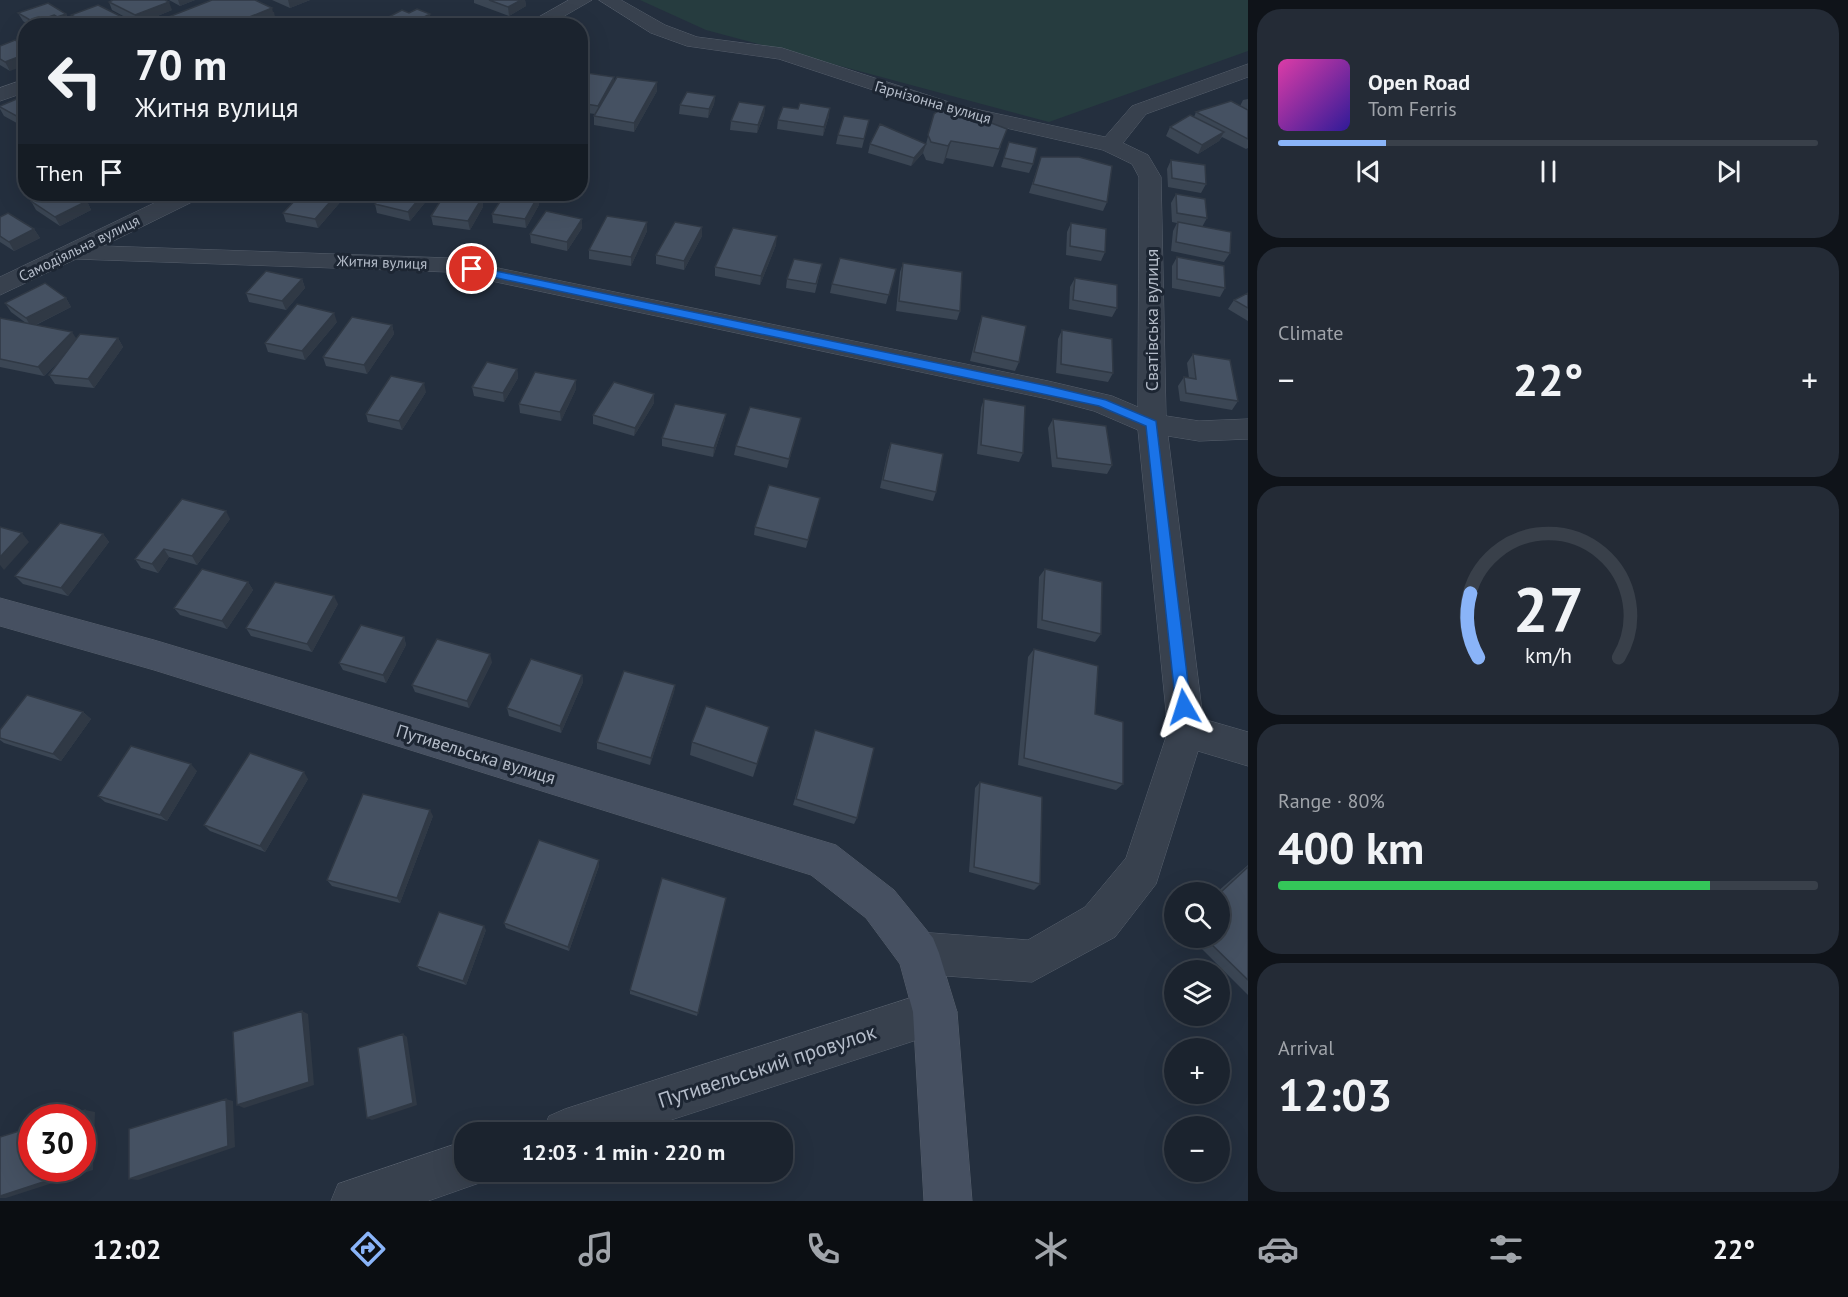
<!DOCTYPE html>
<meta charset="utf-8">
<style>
body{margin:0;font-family:"PT Sans",sans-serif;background:#242b36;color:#f1f3f6;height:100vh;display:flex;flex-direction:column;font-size:22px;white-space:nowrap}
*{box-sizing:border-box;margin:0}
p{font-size:20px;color:#a0a4aa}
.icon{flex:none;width:33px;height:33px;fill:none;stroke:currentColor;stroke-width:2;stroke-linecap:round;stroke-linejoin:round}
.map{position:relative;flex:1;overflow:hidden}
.drawer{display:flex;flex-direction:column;gap:9px;padding:9px;background:#0f1319;width:600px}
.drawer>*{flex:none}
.hud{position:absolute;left:18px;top:18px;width:570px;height:183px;border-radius:24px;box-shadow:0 6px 24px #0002,0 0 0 2px #39404a;background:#1b232e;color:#f1f3f6;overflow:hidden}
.controls{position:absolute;left:1164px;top:882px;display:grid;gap:12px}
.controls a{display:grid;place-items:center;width:66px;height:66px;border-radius:50%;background:#1b232e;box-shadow:0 6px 24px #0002,0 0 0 2px #39404a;font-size:30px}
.speed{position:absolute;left:18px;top:1104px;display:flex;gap:12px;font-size:30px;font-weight:700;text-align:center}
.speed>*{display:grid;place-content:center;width:78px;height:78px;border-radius:50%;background:#1b232e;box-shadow:0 6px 24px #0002,0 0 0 2px #39404a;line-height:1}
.speed .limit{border:9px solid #d22;background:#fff;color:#111}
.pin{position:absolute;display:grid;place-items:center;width:51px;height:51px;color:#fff;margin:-26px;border:3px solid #fff;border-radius:50%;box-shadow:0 2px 6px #0007}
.me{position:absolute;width:66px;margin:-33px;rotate:354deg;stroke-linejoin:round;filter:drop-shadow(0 0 4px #0008)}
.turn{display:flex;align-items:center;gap:21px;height:126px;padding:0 18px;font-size:27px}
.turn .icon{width:78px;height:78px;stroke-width:2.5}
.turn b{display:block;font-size:42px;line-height:51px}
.then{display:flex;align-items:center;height:57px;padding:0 18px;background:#0003;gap:12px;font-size:22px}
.big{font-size:45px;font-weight:800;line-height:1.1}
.drawer .widget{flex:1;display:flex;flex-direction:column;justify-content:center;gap:9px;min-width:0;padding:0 21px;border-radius:24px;background:#242b36}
.drawer .dial{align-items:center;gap:0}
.dial svg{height:156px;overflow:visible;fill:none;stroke:#39404a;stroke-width:7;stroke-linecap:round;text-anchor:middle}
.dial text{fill:#f1f3f6;stroke:none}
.song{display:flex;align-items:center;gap:18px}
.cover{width:72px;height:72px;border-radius:9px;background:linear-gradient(135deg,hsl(320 70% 55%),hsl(250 70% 35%))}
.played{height:6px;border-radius:3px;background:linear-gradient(90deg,#8ab4f8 20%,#39404a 20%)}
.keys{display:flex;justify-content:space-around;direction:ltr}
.heat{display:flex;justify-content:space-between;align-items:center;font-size:33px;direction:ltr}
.charge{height:9px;border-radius:4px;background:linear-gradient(90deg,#34c759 80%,#39404a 0)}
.trip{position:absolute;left:454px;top:1122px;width:339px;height:60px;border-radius:24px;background:#1b232e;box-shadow:0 6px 24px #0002,0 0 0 2px #39404a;font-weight:800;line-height:60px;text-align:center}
.menu{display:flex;height:96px;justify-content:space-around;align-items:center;background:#0b0e12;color:#a0a4aa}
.menu .icon{width:42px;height:42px}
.menu .selected{color:#8ab4f8}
.menu b{font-size:27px;color:#f1f3f6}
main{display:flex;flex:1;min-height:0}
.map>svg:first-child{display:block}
.green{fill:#263c3f}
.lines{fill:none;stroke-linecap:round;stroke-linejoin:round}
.street-casing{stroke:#565f6c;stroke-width:1}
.secondary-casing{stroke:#565f6c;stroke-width:1}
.street{fill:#38414e;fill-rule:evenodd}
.secondary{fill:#465061;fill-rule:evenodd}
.wall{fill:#3b4654}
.shaded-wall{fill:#303945}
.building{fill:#455162;stroke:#303945;stroke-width:1.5}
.route{fill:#1a73e8;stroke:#114b97;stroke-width:1.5}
.labels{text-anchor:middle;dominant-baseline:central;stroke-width:6;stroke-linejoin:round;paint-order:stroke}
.far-street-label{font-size:15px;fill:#b4bcc9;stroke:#1d2633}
.street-label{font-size:18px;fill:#b4bcc9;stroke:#1d2633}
.near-street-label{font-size:21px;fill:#b4bcc9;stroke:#1d2633}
</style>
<main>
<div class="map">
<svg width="1248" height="1201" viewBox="0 0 1248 1201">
<rect width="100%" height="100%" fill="#242f3e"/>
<path class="green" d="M640,0H1248V51L1049,122L706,30Z"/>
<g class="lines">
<g class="street-casing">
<path id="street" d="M569,0H592L547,26H523Z
M599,0H621L665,25L697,37L782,48L961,106L1105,137L1132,106L1248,64V77L1146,114L1123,143L1148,155L1161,177L1166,416L1199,421L1248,419V439L1199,441L1168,436L1203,719L1248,732V766L1198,751L1156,884L1115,937L1032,982L918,974L903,968L897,953L903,938L918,932L1028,940L1085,907L1126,858L1168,731L1138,430L1094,411L1048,399L449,272L76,259L0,295V277L173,194H201L198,199L103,246L449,258L1048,381L1112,396L1138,407L1139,177L1132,164L1103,150L949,115L779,59L687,46L651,33Z
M26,79V92L0,101V88Z
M935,990L950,997L957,1012L950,1027L935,1034L634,1132H542L549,1116L565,1109Z
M465,1141V1172H486L482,1182L428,1201H331L338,1184Z"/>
</g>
<g class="secondary-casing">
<path id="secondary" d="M0,598L154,640L836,845L894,890L933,938L939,953L957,1012L972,1201H924L913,1012L900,964L866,918L811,875L154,670L0,626Z"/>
</g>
<use href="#street" class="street"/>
<use href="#secondary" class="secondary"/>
</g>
<path class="wall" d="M169,0H195L180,6Z
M272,0H310L290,8Z
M474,0H525L526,6L509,16L474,3Z
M109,2L172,10L138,24L112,10Z
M18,13L66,14L70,22L28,25L23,21Z
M71,15L131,26H80L75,23Z
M381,21H431L432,26H382Z
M26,26V37L21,28Z
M0,46L10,71L0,65Z
M580,72L614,77V84L657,82V91L634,132L594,125V116L595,114L580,112Z
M26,95V126L24,127L4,116L0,109V106Z
M715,96L714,104L708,118L679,114L680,105Z
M1248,99V148L1246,149L1222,137L1219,141L1198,154L1166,136L1170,127L1194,117L1196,112L1240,106L1243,100Z
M765,106L764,115L757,133L730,130L731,121Z
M934,114L1001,146L993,167L946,158L943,164L926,160L923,153L911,166L868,153L870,144H926Z
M829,116L823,136L777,129L778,120Z
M869,120L862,148L836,144L838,135Z
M1009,142L1033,164L1029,173L1001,167Z
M1041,157L1107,202L1103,211L1029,193Z
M1171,160L1206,184L1201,193L1168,187L1167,169Z
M432,194L410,221L377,213L375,204Z
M1176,194L1207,218L1202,227L1230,253L1224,262L1171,251L1173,231L1177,223L1172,222L1171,203Z
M538,196L539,205L526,228L493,223L492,214Z
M482,198L483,207L470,230L433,225L431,216Z
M342,200L318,228L286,222L283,213Z
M31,201H87L91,210L60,226L36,210Z
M0,217L34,229L40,238L14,251L0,242Z
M647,222V231L631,266L589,259V250Z
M1071,223L1105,252L1101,261L1066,255L1067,232Z
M702,227V236L684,270L656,264V255Z
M582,228L567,251L531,243L530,234Z
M776,245L760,285L715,276V267Z
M1177,257L1225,288L1220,297L1172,288V266Z
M903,263L960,311L957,320L896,311L900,272Z
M822,264L815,293L786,288L787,279Z
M896,269L886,304L830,293L832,284Z
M1075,278L1117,308L1112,317L1069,309L1070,287Z
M302,279L305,288L286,310L249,302L246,293Z
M1248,293V321L1228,309L1234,300Z
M66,298L71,307L36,325L76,339L118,338L123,347L94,388L55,384L49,375L61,359L44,376L0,367V318L26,323L11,312L5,303Z
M982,316L1019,362L1015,371L970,361L979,325Z
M337,322L305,360L268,352L265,343Z
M392,325L394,334L367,374L326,366L323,357Z
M1062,330L1113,373L1108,382L1056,373L1058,339Z
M1193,354L1238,401L1232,410L1180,401L1178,386L1184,377L1189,378L1187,363Z
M517,369L518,378L504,402L474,396L472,387Z
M576,389L561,421L520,413L519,404Z
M426,392L402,430L368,422L366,414Z
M654,394V403L634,436L593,424V415Z
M984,399L1023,453L1019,462L977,454L981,408Z
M726,414L724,423L713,457L662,446V438Z
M801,418L787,468L734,455L736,446Z
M1053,419L1112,465L1107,474L1052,467L1048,428Z
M891,443L936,492L933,501L880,488L888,451Z
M820,498L806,548L754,535L755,527Z
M230,519L197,565L169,557L158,573L141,568L135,559Z
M103,534L109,542L68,596L23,584L15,576Z
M1045,569L1101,634L1095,642L1037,628L1039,577Z
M248,582L253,590L227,629L180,615L174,608Z
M338,604L312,652L251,636L246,628Z
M404,637L406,645L386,683L343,670L339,663Z
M1034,649L1095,714L1123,784L1116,790L1018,765L1028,657Z
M492,662L469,708L415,692L412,685Z
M582,675L583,682L561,733L509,716L507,708Z
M675,685L674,692L650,765L597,749V742Z
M83,712L91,719L61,761L4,743L0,740V730Z
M769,727L753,777L690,755L692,742Z
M815,730L857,818L854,824L793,805Z
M197,771L167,821L105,802L98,796Z
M308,779L265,852L210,831L204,825Z
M980,782L1040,884L1034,890L969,872L975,788Z
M433,816L400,903L332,886L327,880Z
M599,860V866L569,951L506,928L504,923Z
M1248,865V995L1191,938H1220V892H1217Z
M726,898L697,1016L630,994V990Z
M486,930L466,985L420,970L417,966Z"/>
<path class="shaded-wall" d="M178,0H195L180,6Z
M288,0H310L290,8Z
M521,0H525L526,6L509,16L508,7Z
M169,2L172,10L138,24L135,15Z
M272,8L273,12H274L277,26H227Z
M66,14L70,22L62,26L47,21Z
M430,14L432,26H424L422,18Z
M39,17L43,25L32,26L30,20Z
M128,20L131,26H113Z
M26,54V65L10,71L5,62Z
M614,77V85L598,114V106Z
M657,82V91L634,132V123Z
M715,96L714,104L708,118L709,109Z
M765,106L764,115L757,133L758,125Z
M830,108L829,116L823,136L824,127Z
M26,115V126L24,127L20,118Z
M1224,132L1219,141L1198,154L1202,145Z
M951,141L946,158L943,164L948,146Z
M926,144L923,153L911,166L914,158Z
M337,194H340L342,200L318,228L315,219Z
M423,194H432L410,221L408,212Z
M538,196L539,205L526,228L525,219Z
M482,198L483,207L470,230L468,221Z
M87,201L91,210L60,226L55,217Z
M582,219V228L567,251V242Z
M647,222V231L631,266V257Z
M702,227V236L684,270V261Z
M34,229L40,238L14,251L9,242Z
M777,236L776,245L760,285L761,276Z
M302,279L305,288L286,310L282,301Z
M66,298L71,307L31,327L26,318Z
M334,313L337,322L305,360L302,351Z
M392,325L394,334L367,374L364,365Z
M72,332L78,341L44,376L38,367Z
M118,338L123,347L94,388L88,379Z
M517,369L518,378L504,402L503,393Z
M576,380V389L561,421L560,412Z
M424,383L426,392L402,430L399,421Z
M654,394V403L634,436L635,428Z
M726,414L724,423L713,457L714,448Z
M801,418L799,427L787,468L789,459Z
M226,511L230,519L197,565L192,556Z
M22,533L29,542L4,570L0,565V557Z
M103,534L109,542L68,596L61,588Z
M164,549L169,557L158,573L152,564Z
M248,582L253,590L227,629L222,621Z
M334,596L338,604L312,652L307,644Z
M404,637L406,645L386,683L383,675Z
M490,654L492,662L469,708L467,701Z
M582,675L583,682L561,733L560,726Z
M675,685L674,692L650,765L651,758Z
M83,712L91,719L61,761L53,754Z
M191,764L197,771L167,821L160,815Z
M304,772L308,779L265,852L260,846Z
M430,810L433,816L400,903L397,898Z
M599,860V866L569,951L568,947Z
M484,926L486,930L466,985L463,981Z
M302,1011L308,1014L314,1085L244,1108L237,1105Z
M403,1034L407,1037L417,1105L372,1120L367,1118Z
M226,1099L233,1101L235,1147L138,1180L129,1179Z
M85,1110L95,1112L93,1170L6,1198H0V1196Z"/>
<path class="building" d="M113,0H165L169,2L135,15L109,2Z
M212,0H255L272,8L227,26H157L153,23Z
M489,0H521L508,7Z
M48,3L66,14L57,17L54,15L43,19L39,17L30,20L18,13Z
M98,5L128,20L113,26H93L71,15Z
M417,9L430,14L422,18L432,21L424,26H393L381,21L402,10L409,13Z
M54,15L72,26H27Z
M15,40L26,46V54L5,62L0,59V46Z
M580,72L614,77L598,106L580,103Z
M617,77L657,82L634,123L594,116Z
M687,92L715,96L709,109L680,105Z
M26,95V115L20,118L0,107V106Z
M1231,101L1248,110V139L1196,112Z
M739,102L765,106L758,125L731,121Z
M800,103L830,108L824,127L778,120L783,107L798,109Z
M938,111H960L1007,129L999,149L951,141L948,146L931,142L928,135L934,114Z
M1190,115L1224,132L1202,145L1170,127Z
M844,116L869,120L864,139L838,135Z
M880,124L926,144L914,158L870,144Z
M1009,142L1037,148L1033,164L1004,158Z
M1041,157H1079L1112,166L1107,202L1033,184Z
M1171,160L1205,165L1206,184L1172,178Z
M46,194H74L87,201L55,217L31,201Z
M301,194H337L315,219L283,213Z
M384,194H423L408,212L375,204Z
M445,194H448L482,198L468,221L431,216Z
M505,194H523L538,196L525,219L492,214Z
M1176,194L1205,199L1207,218L1177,213Z
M546,211L582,219L567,242L530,234Z
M8,213L34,229L9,242L0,236V217Z
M607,216L647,222L631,257L589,250Z
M675,222L702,227L684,261L656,255Z
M1178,222L1231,232L1230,253L1176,242Z
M1071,223L1106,229L1105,252L1070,246Z
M733,228L777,236L761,276L715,267Z
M1177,257L1224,266L1225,288L1177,279Z
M840,258L896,269L889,295L832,284Z
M794,259L822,264L816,284L787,279Z
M903,263L962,272L960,311L899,301Z
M266,271L302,279L282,301L246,293Z
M1075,278L1117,285V308L1073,300Z
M45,283L66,298L26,318L5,303Z
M1248,293V308L1234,300Z
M297,304L334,313L302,351L265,343Z
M982,316L1026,326L1019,362L974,352Z
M352,317L392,325L364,365L323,357Z
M0,318L72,332L38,367L0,359Z
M1062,330L1112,339L1113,373L1061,364Z
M80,334L118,338L88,379L49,375Z
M1193,354L1230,360L1238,401L1186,393L1184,377L1196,379Z
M487,362L517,369L503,393L472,387Z
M535,372L576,380L560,412L519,404Z
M391,376L424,383L399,421L366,414Z
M614,382L654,394L635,428L593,415Z
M984,399L1025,406L1023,453L981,445Z
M675,404L726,414L714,448L662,438Z
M750,407L801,418L789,459L736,446Z
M1053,419L1106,426L1112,465L1057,458Z
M891,443L943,454L936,492L883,480Z
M769,485L820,498L808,540L755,527Z
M182,499L226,511L192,556L164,549L152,564L135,559Z
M60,523L103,534L61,588L15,576Z
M0,527L22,533L0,557Z
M202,569L248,582L222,621L174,608Z
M1045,569L1102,582L1101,634L1042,620Z
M275,582L334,596L307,644L246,628Z
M361,625L404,637L383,675L339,663Z
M437,639L490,654L467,701L412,685Z
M1034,649L1098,666L1095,714L1123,722V784L1024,758Z
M531,659L582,675L560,726L507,708Z
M624,671L675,685L651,758L597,742Z
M27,695L83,712L53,754L0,738V730Z
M706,706L769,727L757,764L692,742Z
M815,730L874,748L857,818L796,799Z
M131,746L191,764L160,815L98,796Z
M250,753L304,772L260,846L204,825Z
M980,782L1042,797L1040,884L974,867Z
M363,794L430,810L397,898L327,880Z
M539,840L599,860L568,947L504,923Z
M1248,867V980L1205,938H1220V893Z
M662,878L726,898L698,1013L630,990Z
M439,912L484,926L463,981L417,966Z
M302,1011L309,1082L237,1105L233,1032Z
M403,1034L413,1103L367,1118L358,1048Z
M226,1099L228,1146L129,1179V1129Z
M85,1110L83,1169L0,1196V1137L32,1127V1168H82V1118H62Z"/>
<path class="route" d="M472,266L1048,386L1106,400L1156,421L1191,707L1189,712L1184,714L1176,707L1146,426L1099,406L469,272V267Z"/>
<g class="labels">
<g class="far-street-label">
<text transform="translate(933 102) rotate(16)">Гарнізонна вулиця</text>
<text transform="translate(79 248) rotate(-26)">Самодіяльна вулиця</text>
<text transform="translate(382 262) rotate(2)">Житня вулиця</text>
</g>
<g class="street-label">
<text transform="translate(1151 320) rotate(-90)">Сватівська вулиця</text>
<text transform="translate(476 754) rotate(17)">Путивельська вулиця</text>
</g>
<g class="near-street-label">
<text transform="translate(767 1066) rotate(-18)">Путивельський провулок</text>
</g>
</g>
</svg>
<div class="controls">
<a><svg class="icon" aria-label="search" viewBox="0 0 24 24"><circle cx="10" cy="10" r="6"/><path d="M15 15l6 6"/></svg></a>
<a><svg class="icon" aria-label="layers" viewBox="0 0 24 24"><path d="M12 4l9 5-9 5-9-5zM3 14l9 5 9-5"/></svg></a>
<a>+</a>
<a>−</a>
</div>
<div class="speed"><div class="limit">30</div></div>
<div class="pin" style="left:472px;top:269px;background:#d93025"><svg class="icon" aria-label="arrive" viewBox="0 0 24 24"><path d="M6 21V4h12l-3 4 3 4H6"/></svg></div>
<svg class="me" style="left:1184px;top:707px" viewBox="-20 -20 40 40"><path d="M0-17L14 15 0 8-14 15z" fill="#1a73e8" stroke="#fff" stroke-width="4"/></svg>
<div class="trip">12:03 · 1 min · 220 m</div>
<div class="hud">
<div class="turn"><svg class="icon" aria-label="left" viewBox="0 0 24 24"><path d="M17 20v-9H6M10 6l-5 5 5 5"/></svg><div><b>70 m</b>Житня вулиця</div></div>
<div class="then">Then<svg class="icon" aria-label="arrive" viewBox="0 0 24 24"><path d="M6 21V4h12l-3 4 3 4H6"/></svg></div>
</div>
</div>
<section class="drawer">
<div class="widget">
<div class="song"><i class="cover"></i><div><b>Open Road</b><p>Tom Ferris</p></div></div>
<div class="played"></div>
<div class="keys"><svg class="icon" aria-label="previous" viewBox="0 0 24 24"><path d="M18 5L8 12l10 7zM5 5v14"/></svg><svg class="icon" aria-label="pause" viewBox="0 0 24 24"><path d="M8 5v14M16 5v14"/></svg><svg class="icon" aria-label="next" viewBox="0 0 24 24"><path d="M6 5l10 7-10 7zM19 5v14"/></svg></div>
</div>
<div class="widget"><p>Climate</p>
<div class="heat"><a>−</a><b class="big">22°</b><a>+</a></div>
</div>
<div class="widget dial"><svg viewBox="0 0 100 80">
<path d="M14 69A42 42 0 1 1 86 69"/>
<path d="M14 69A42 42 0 0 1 10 36" stroke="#8ab4f8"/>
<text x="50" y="56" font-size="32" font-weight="700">27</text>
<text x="50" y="72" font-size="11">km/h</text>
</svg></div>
<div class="widget"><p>Range · 80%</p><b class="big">400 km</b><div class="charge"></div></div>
<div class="widget"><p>Arrival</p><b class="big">12:03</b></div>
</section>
</main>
<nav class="menu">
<b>12:02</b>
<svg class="icon selected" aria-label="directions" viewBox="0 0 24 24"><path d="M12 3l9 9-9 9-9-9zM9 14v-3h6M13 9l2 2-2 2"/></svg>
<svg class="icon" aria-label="music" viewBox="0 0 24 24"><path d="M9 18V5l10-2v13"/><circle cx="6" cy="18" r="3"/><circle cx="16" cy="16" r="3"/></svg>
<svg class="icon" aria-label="phone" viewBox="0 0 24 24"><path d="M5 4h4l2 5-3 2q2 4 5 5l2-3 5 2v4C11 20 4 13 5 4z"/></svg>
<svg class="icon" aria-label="climate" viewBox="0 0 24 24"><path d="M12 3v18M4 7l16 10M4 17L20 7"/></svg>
<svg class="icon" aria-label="car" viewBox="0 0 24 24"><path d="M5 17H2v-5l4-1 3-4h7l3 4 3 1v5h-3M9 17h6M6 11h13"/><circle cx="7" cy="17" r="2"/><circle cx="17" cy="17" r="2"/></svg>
<svg class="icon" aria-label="filters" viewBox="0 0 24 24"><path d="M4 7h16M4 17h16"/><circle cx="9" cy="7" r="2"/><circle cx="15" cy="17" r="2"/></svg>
<b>22°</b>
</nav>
